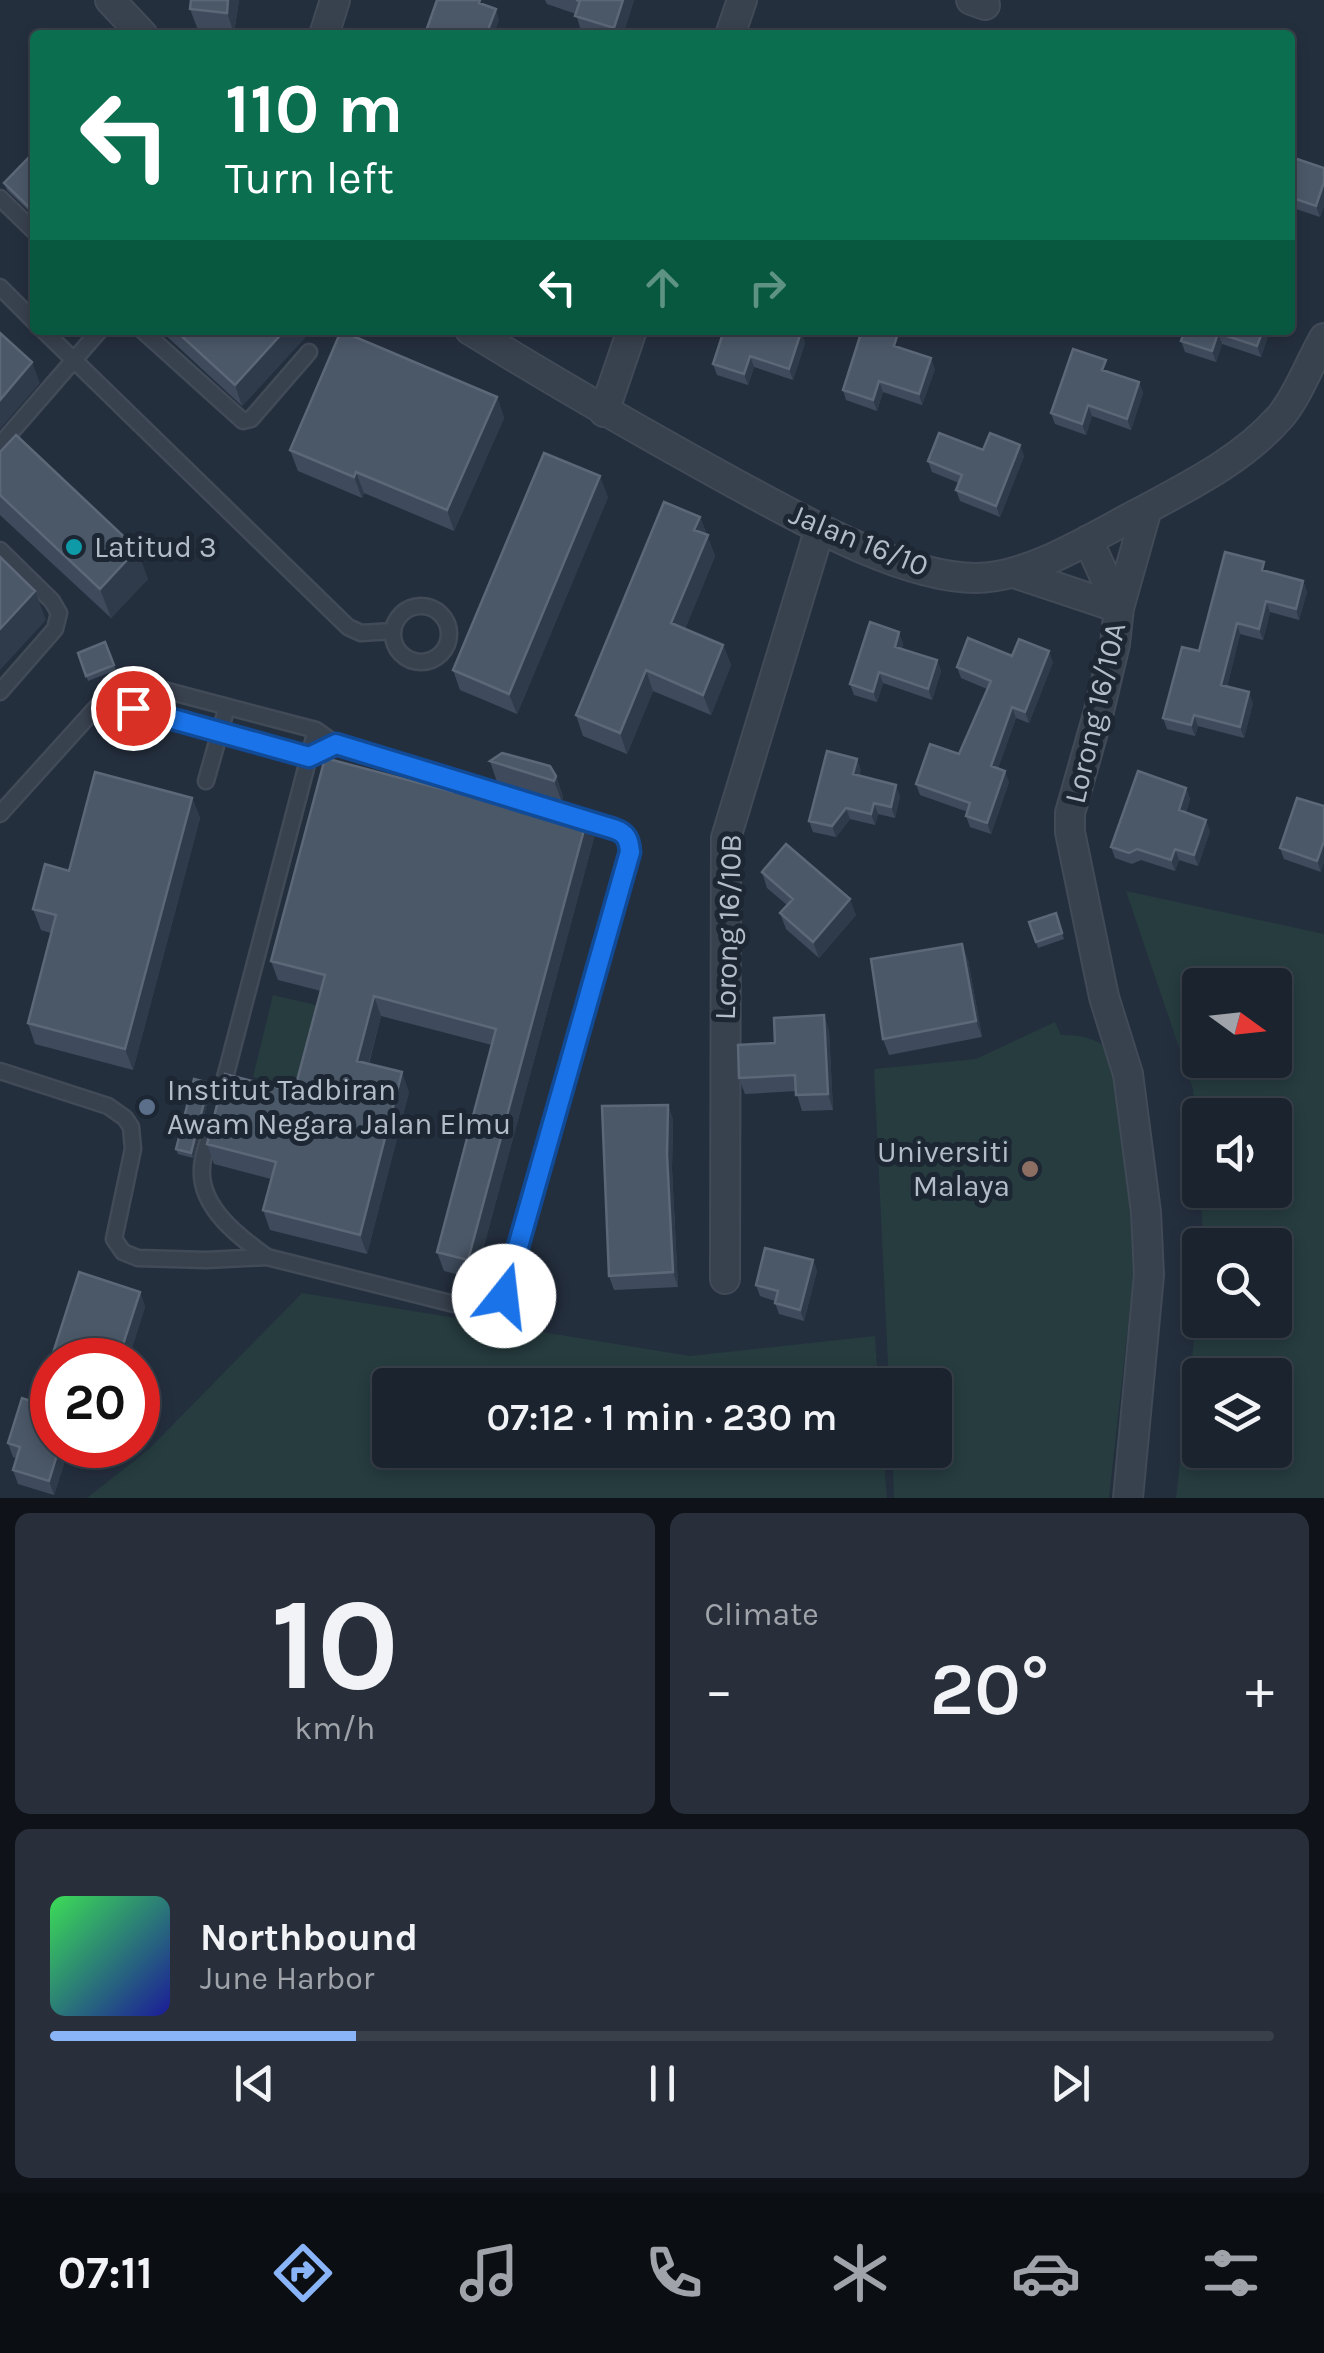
<!DOCTYPE html>
<meta charset="utf-8">
<style>
body{margin:0;font-family:Karla,sans-serif;background:#282f3a;color:#f1f3f6;height:100vh;display:flex;flex-direction:column;font-size:38px;white-space:nowrap}
*{box-sizing:border-box;margin:0}
p{font-size:32px;color:#a0a4aa}
.icon{flex:none;width:55px;height:55px;fill:none;stroke:currentColor;stroke-width:2;stroke-linecap:round;stroke-linejoin:round}
.map{position:relative;height:1498px;overflow:hidden}
.details{display:flex;flex-direction:column;gap:15px;padding:15px;background:#0f1319;flex:1}
.details>*{flex:none}
.top-card{position:absolute;left:30px;top:30px;width:1265px;height:305px;border-radius:10px;box-shadow:0 5px 15px #0003,0 0 0 2px #39404a;background:#0b6e4f;color:#fff;overflow:hidden}
.needle{width:65px;rotate:105deg}
.tools{position:absolute;left:1182px;top:968px;display:grid;gap:20px}
.tools a{display:grid;place-items:center;width:110px;height:110px;border-radius:10px;background:#1b232e;box-shadow:0 5px 15px #0003,0 0 0 2px #39404a;font-size:50px}
.speed{position:absolute;left:30px;top:1338px;display:flex;gap:20px;font-size:50px;font-weight:700;text-align:center}
.speed>*{display:grid;place-content:center;width:130px;height:130px;border-radius:50%;background:#1b232e;box-shadow:0 5px 15px #0003,0 0 0 2px #39404a;line-height:1}
.speed .limit{border:15px solid #d22;background:#fff;color:#111}
.pin{position:absolute;display:grid;place-items:center;width:85px;height:85px;color:#fff;margin:-42px;border:5px solid #fff;border-radius:50%;box-shadow:0 2px 10px #0007}
.me{position:absolute;width:110px;margin:-55px;rotate:16deg;stroke-linejoin:round;filter:drop-shadow(0 0 8px #0008)}
.turn{display:flex;align-items:center;gap:35px;height:210px;padding:0 30px;font-size:45px}
.turn .icon{width:130px;height:130px;stroke-width:2.5}
.turn b{display:block;font-size:70px;line-height:85px}
.lanes{display:flex;align-items:center;height:95px;padding:0 30px;background:#0003;justify-content:center;gap:50px;direction:ltr}
.lanes .off{opacity:.35}
.big{font-size:75px;font-weight:600;line-height:1.1}
.details .widget{flex:1;display:flex;flex-direction:column;justify-content:center;gap:15px;min-width:0;padding:0 35px;border-radius:15px;background:#282f3a}
.details .dial{align-items:center;gap:0}
.dial b{font-size:130px;line-height:1}
.song{display:flex;align-items:center;gap:30px}
.cover{width:120px;height:120px;border-radius:15px;background:linear-gradient(135deg,hsl(130 70% 55%),hsl(240 70% 35%))}
.played{height:10px;border-radius:5px;background:linear-gradient(90deg,#8ab4f8 25%,#39404a 25%)}
.keys{display:flex;justify-content:space-around;direction:ltr}
.heat{display:flex;justify-content:space-between;align-items:center;font-size:55px;direction:ltr}
.details .tiles{flex:1;display:grid;gap:15px;grid-template-columns:1fr 1fr}
.widget:last-child{grid-column:span 2}
.trip{position:absolute;left:372px;top:1368px;width:580px;height:100px;border-radius:10px;background:#1b232e;box-shadow:0 5px 15px #0003,0 0 0 2px #39404a;font-weight:600;line-height:100px;text-align:center}
.tab-bar{display:flex;height:160px;justify-content:space-around;align-items:center;background:#0b0e12;color:#a0a4aa}
.tab-bar .icon{width:70px;height:70px}
.tab-bar .on{color:#8ab4f8}
.tab-bar b{font-size:45px;color:#f1f3f6}
.map>svg:first-child{display:block}
.green{fill:#263c3f;fill-rule:evenodd}
.lines{fill:none;stroke-linecap:round;stroke-linejoin:round}
.service-casing{stroke:#414a57;stroke-width:19}
.minor-casing{stroke:#414a57;stroke-width:32}
.service{stroke:#38414e;stroke-width:14}
.minor{stroke:#38414e;stroke-width:28}
.wall{fill:#3f4b5c}
.shaded-wall{fill:#2f3b4b}
.building{fill:#4b5868;stroke:#5c6777;stroke-width:2.5}
.route-casing{stroke:#114b97;stroke-width:25}
.route{stroke:#1a73e8;stroke-width:18}
.culture-dot{fill:#0f9aa8;stroke:#1d2633;stroke-width:4}
.service-dot{fill:#5c6f8a;stroke:#1d2633;stroke-width:4}
.education-dot{fill:#8d6e63;stroke:#1d2633;stroke-width:4}
.labels{text-anchor:middle;dominant-baseline:central;stroke-width:10;stroke-linejoin:round;paint-order:stroke}
.street-label{font-size:30px;fill:#b4bcc9;stroke:#1d2633}
.poi-label{font-size:30px;fill:#b4bcc9;stroke:#1d2633;text-anchor:start}
</style>
<div class="map">
<svg width="1324" height="1498" viewBox="0 0 1324 1498">
<rect width="100%" height="100%" fill="#242f3e"/>
<path class="green" d="M1126,891L1324,934V1498H1176L1200,1287V1320H1275V1245H1204L1200,1190H1275V1115H1200V1187L1193,1089ZM1200,985H1275V1060H1200ZM1200,1375H1275V1450H1200Z
M273,995L320,1006L299,1088L253,1077Z
M1055,1022L1061,1035C1082,1035 1094,1038 1111,1050L1138,1236L1109,1498H894L892,1450H935V1385H889L874,1069L976,1059Z
M302,1293L690,1356L875,1336L878,1385H390V1450H883L887,1498H87L149,1449Z"/>
<g class="lines">
<g class="service-casing">
<path id="service" d="M0,198L35,232
M0,287L35,322
M43,330L348,627L361,633L393,631
M142,330L243,421L251,419L309,352
M0,445L100,330
M0,550L52,601L59,613L55,629L0,692
M393 634a28 28 0 1 1 56 0a28 28 0 1 1-56 0Z
M104,699L309,757L336,744
M206,781L227,707
M0,814L122,679L316,730L336,744L474,786
M0,1071L108,1106L125,1118L131,1127L133,1149L114,1239L123,1252L138,1258L206,1260L267,1257L478,1310C491,1309 497,1307 504,1296L630,852C628,825 598,824 575,817
M221,1093L316,730
M212,1128C209,1140 202,1155 202,1168C199,1207 239,1237 267,1257"/>
</g>
<g class="minor-casing">
<path id="minor" d="M110,0L143,35
M971,0L985,5
M324,35L335,0
M730,35L742,0
M470,330C556,383 643,433 732,482C797,517 901,578 976,578C1028,578 1091,538 1137,514C1187,487 1241,461 1280,417C1298,396 1310,362 1324,338
M604,412L632,330
M1088,540L1119,608
M1014,573L1119,608
M725,1279L726,838L820,528
M1128,1498L1149,1275L1146,1212L1128,1074L1104,997L1070,832V813L1099,711L1115,644L1119,608L1147,509"/>
</g>
<use href="#service" class="service"/>
<use href="#minor" class="minor"/>
</g>
<path class="wall" d="M239,0L234,33L198,30L190,9Z
M545,0H634L623,35H592L581,31L576,14L547,4Z
M1290,146L1298,160L1324,168V205L1320,217L1290,207Z
M35,151V217L7,190L4,183Z
M160,330H311V331L242,406Z
M1185,330H1270L1261,357L1222,344L1216,362L1185,352L1181,341Z
M801,332L805,343L793,380L754,367L748,385L717,375L713,364Z
M901,347L900,348L935,369L922,405L883,392L877,411L846,400L843,390Z
M1110,371L1109,372L1139,382L1143,393L1131,430L1092,416L1086,435L1055,424L1051,413Z
M497,397L504,418L454,531L364,493L362,498L298,471L290,450Z
M983,450L1024,456L1000,517L960,501L956,490L959,483L932,472L928,461Z
M0,452L148,579L111,618L0,515Z
M608,497L517,714L460,690L453,670Z
M700,517L715,556L685,629L723,645L731,665L711,715L653,691L627,754L583,736L576,715Z
M1267,571L1303,581L1307,592L1299,620L1270,612L1263,640L1240,634L1227,687L1253,703L1244,738L1198,726L1195,736L1167,729L1163,718L1199,651Z
M105,642L116,670L88,681L78,653Z
M903,643L902,649L937,660L941,671L932,700L883,683L877,702L854,695L850,684Z
M1012,656L1053,662L1029,723L1016,718L998,768L1009,782L991,834L970,827L966,816L968,812L920,795L916,784L959,754L987,689L961,678L957,667Z
M490,761L556,776L563,797L562,802L497,782Z
M861,770L859,776L900,796L895,818L878,814L875,825L850,819L836,837L813,832L809,821Z
M1186,788L1190,799L1186,812L1210,831L1198,866L1179,860L1175,871L1141,860L1132,864L1115,858L1111,847Z
M192,798L200,818L133,1070L35,1044L28,1023L51,933L41,930L33,909L69,871Z
M1324,806L1321,872L1284,859L1280,848Z
M595,834L475,1279L444,1271L437,1252L492,1045L381,1016L369,1064L409,1092L367,1254L270,1230L263,1210L271,1179L214,1164L207,1144L294,1092L321,991L278,980L271,961Z
M762,872L856,915L819,958L786,929L780,913L787,905L767,888Z
M1056,913L1064,939L1038,948L1029,922Z
M968,960L982,1037L889,1055L883,1039Z
M824,1015L829,1031L833,1110L802,1111L796,1091L745,1094L739,1078L775,1043Z
M211,1088L193,1158L178,1154L176,1149Z
M668,1105L673,1120L672,1169L678,1287L614,1290L609,1276Z
M813,1260L817,1271L804,1321L779,1314L775,1303V1301L760,1296L756,1285Z
M79,1272L140,1292L145,1307L128,1360H52V1445H70L54,1495L18,1484L13,1470L16,1458L13,1457L8,1443L22,1398L37,1403Z"/>
<path class="shaded-wall" d="M228,0H239L234,33L227,13Z
M623,0H634L623,35H617L614,28Z
M496,9L499,20L494,35H486Z
M1324,182V205L1320,217L1316,206Z
M285,330L311,331L242,406L235,385Z
M1263,330H1270L1261,357L1257,346Z
M801,332L805,343L793,380L789,369Z
M1218,333L1222,344L1216,362L1212,351Z
M750,356L754,367L748,385L744,374Z
M931,358L935,369L922,405L919,394Z
M32,362L40,383L0,429V400Z
M879,381L883,392L877,411L873,400Z
M1139,382L1143,393L1131,430L1127,419Z
M497,397L504,418L454,531L447,510Z
M1088,405L1092,416L1086,435L1082,424Z
M1020,445L1024,456L1000,517L996,506Z
M356,472L364,493L362,498L354,477Z
M600,476L608,497L517,714L509,694Z
M700,517L715,556L679,644L671,623L694,530Z
M137,549L148,579L111,618L100,589Z
M1303,581L1307,592L1299,620L1296,609Z
M35,591L46,620L0,670V629Z
M1266,601L1270,612L1263,640L1259,629Z
M1237,623L1240,634L1225,696L1221,685Z
M899,632L903,643L899,657L895,647Z
M723,645L731,665L711,715L703,695Z
M1049,651L1053,662L1029,723L1025,712Z
M937,660L941,671L932,700L928,689Z
M646,670L653,691L627,754L620,733Z
M879,672L883,683L877,702L873,692Z
M1249,692L1253,703L1244,738L1240,727Z
M1012,707L1016,718L995,777L991,766Z
M1194,715L1198,726L1195,736L1191,725Z
M857,759L861,770L857,785L853,774Z
M1005,771L1009,782L991,834L987,823Z
M556,776L563,797L562,802L554,781Z
M896,785L900,796L895,818L891,807Z
M1186,788L1190,799L1183,821L1179,810Z
M192,798L200,818L133,1070L125,1049Z
M874,803L878,814L875,825L871,814Z
M846,808L850,819L836,837L832,826Z
M588,815L595,834L475,1279L468,1260Z
M1206,820L1210,831L1198,866L1194,855Z
M1324,841V863L1321,872L1317,861Z
M1175,849L1179,860L1175,871L1171,860Z
M850,899L856,915L819,958L813,942Z
M962,944L968,960L982,1037L976,1021Z
M374,996L381,1016L364,1080L357,1061Z
M824,1015L829,1031L833,1110L828,1094Z
M402,1072L409,1092L367,1254L360,1235Z
M209,1083L211,1088L193,1158L191,1153Z
M668,1105L673,1120L672,1169L678,1287L673,1272L667,1155Z
M813,1260L817,1271L804,1321L800,1310Z
M140,1292L145,1307L128,1360H118Z
M60,1445H70L54,1495L49,1481Z"/>
<path class="building" d="M191,0H228L227,13L190,9Z
M437,0H480L479,3L496,9L486,35H467L454,31L453,35L425,34Z
M576,0H623L614,28L575,16L580,1Z
M1290,146L1295,147L1291,157L1324,168V182L1316,206L1290,197Z
M35,151V213L4,183Z
M175,330H285L235,385Z
M724,330H794L801,332L789,369L750,356L744,374L713,364Z
M862,330H879L897,336L894,346L931,358L919,394L879,381L873,400L843,390Z
M1185,330H1263L1257,346L1218,333L1212,351L1181,341Z
M341,331L497,397L447,510L356,472L354,477L290,450Z
M0,333L32,362L0,400Z
M1073,349L1106,360L1102,370L1139,382L1127,419L1088,405L1082,424L1051,413Z
M939,433L983,450L990,433L1020,445L996,506L956,490L962,475L928,461Z
M16,435L137,549L100,589L0,495V452Z
M544,453L600,476L509,694L453,670Z
M664,502L700,517L694,530L708,535L671,623L723,645L703,695L646,670L620,733L576,715Z
M1225,552L1264,562L1262,570L1303,581L1296,609L1266,601L1259,629L1237,623L1221,685L1249,692L1240,727L1194,715L1191,725L1163,718L1182,647L1199,651Z
M0,557L35,591L0,629Z
M870,622L899,632L895,647L937,660L928,689L879,672L873,692L850,684Z
M968,638L1012,656L1019,639L1049,651L1025,712L1012,707L991,766L1005,771L987,823L966,816L970,803L916,784L930,744L959,754L991,681L957,667Z
M105,642L114,665L86,676L78,653Z
M827,751L857,759L853,774L896,785L891,807L874,803L871,814L846,808L832,826L809,821Z
M502,753L550,766L556,776L554,781L490,761Z
M325,758L453,792L457,778L484,786L485,783L588,815L468,1260L437,1252L496,1029L374,996L357,1061L402,1072L360,1235L263,1210L276,1162L207,1144L225,1074L294,1092L325,975L271,961Z
M1138,771L1186,788L1179,810L1206,820L1194,855L1175,849L1171,860L1137,849L1129,853L1111,847Z
M95,772L192,798L125,1049L28,1023L56,915L33,909L45,864L69,871Z
M1297,798L1324,806V841L1317,861L1280,848Z
M786,844L850,899L813,942L780,913L793,899L762,872Z
M1056,913L1062,933L1036,942L1029,922Z
M962,944L976,1021L883,1039L871,959Z
M824,1015L828,1094L796,1095L795,1075L739,1078L738,1045L775,1043L774,1018Z
M194,1079L209,1083L191,1153L176,1149Z
M668,1105L667,1155L673,1272L609,1276L602,1106Z
M765,1248L813,1260L800,1310L775,1303L778,1291L756,1285Z
M79,1272L140,1292L118,1360H52V1445H60L49,1481L13,1470L20,1447L8,1443L22,1398L37,1403Z"/>
<g class="lines">
<g class="route-casing">
<path id="route" d="M133,708L309,757L336,744L614,829C626,833 629,839 630,852L504,1296"/>
</g>
<use href="#route" class="route"/>
</g>
<circle class="culture-dot" cx="74" cy="547" r="10"/>
<circle class="service-dot" cx="147" cy="1107" r="10"/>
<circle class="education-dot" cx="1030" cy="1169" r="10"/>
<g class="labels">
<g class="street-label">
<text transform="translate(859 540) rotate(22)">Jalan 16/10</text>
<text transform="translate(1095 713) rotate(-77)">Lorong 16/10A</text>
<text transform="translate(728 927) rotate(-88)">Lorong 16/10B</text>
</g>
<g class="poi-label">
<text x="94" y="547">Latitud 3</text>
<text x="167" y="1090">Institut Tadbiran<tspan x="167" dy="34">Awam Negara Jalan Elmu</tspan></text>
<text x="1010" y="1152" text-anchor="end">Universiti<tspan x="1010" dy="34">Malaya</tspan></text>
</g>
</g>
</svg>
<div class="tools">
<a><svg class="needle" viewBox="-14 -14 28 28"><path d="M0-13l5 13h-10z" fill="#e53935"/><path d="M0 13l5-13h-10z" fill="#a0a4aa"/></svg></a>
<a><svg class="icon" aria-label="sound" viewBox="0 0 24 24"><path d="M4 9h4l5-4v14l-5-4H4zM17 9q2 3 0 6"/></svg></a>
<a><svg class="icon" aria-label="search" viewBox="0 0 24 24"><circle cx="10" cy="10" r="6"/><path d="M15 15l6 6"/></svg></a>
<a><svg class="icon" aria-label="layers" viewBox="0 0 24 24"><path d="M12 4l9 5-9 5-9-5zM3 14l9 5 9-5"/></svg></a>
</div>
<div class="speed"><div class="limit">20</div></div>
<div class="pin" style="left:133px;top:708px;background:#d93025"><svg class="icon" aria-label="arrive" viewBox="0 0 24 24"><path d="M6 21V4h12l-3 4 3 4H6"/></svg></div>
<svg class="me" style="left:504px;top:1296px" viewBox="-20 -20 40 40"><circle r="19" fill="#fff"/><path d="M0-13L10 11 0 6-10 11z" fill="#1a73e8"/></svg>
<div class="trip">07:12 · 1 min · 230 m</div>
<div class="top-card">
<div class="turn"><svg class="icon" aria-label="left" viewBox="0 0 24 24"><path d="M17 20v-9H6M10 6l-5 5 5 5"/></svg><div><b>110 m</b>Turn left</div></div>
<div class="lanes"><svg class="icon" aria-label="left" viewBox="0 0 24 24"><path d="M17 20v-9H6M10 6l-5 5 5 5"/></svg><svg class="icon off" aria-label="ahead" viewBox="0 0 24 24"><path d="M12 20V5M6 11l6-6 6 6"/></svg><svg class="icon off" aria-label="right" viewBox="0 0 24 24"><path d="M7 20v-9h11M14 6l5 5-5 5"/></svg></div>
</div>
</div>
<section class="details">
<div class="tiles">
<div class="widget dial"><b>10</b><p>km/h</p></div>
<div class="widget"><p>Climate</p>
<div class="heat"><a>−</a><b class="big">20°</b><a>+</a></div>
</div>
<div class="widget">
<div class="song"><i class="cover"></i><div><b>Northbound</b><p>June Harbor</p></div></div>
<div class="played"></div>
<div class="keys"><svg class="icon" aria-label="previous" viewBox="0 0 24 24"><path d="M18 5L8 12l10 7zM5 5v14"/></svg><svg class="icon" aria-label="pause" viewBox="0 0 24 24"><path d="M8 5v14M16 5v14"/></svg><svg class="icon" aria-label="next" viewBox="0 0 24 24"><path d="M6 5l10 7-10 7zM19 5v14"/></svg></div>
</div>
</div>
</section>
<nav class="tab-bar">
<b>07:11</b>
<svg class="icon on" aria-label="directions" viewBox="0 0 24 24"><path d="M12 3l9 9-9 9-9-9zM9 14v-3h6M13 9l2 2-2 2"/></svg>
<svg class="icon" aria-label="music" viewBox="0 0 24 24"><path d="M9 18V5l10-2v13"/><circle cx="6" cy="18" r="3"/><circle cx="16" cy="16" r="3"/></svg>
<svg class="icon" aria-label="phone" viewBox="0 0 24 24"><path d="M5 4h4l2 5-3 2q2 4 5 5l2-3 5 2v4C11 20 4 13 5 4z"/></svg>
<svg class="icon" aria-label="climate" viewBox="0 0 24 24"><path d="M12 3v18M4 7l16 10M4 17L20 7"/></svg>
<svg class="icon" aria-label="car" viewBox="0 0 24 24"><path d="M5 17H2v-5l4-1 3-4h7l3 4 3 1v5h-3M9 17h6M6 11h13"/><circle cx="7" cy="17" r="2"/><circle cx="17" cy="17" r="2"/></svg>
<svg class="icon" aria-label="filters" viewBox="0 0 24 24"><path d="M4 7h16M4 17h16"/><circle cx="9" cy="7" r="2"/><circle cx="15" cy="17" r="2"/></svg>
</nav>
